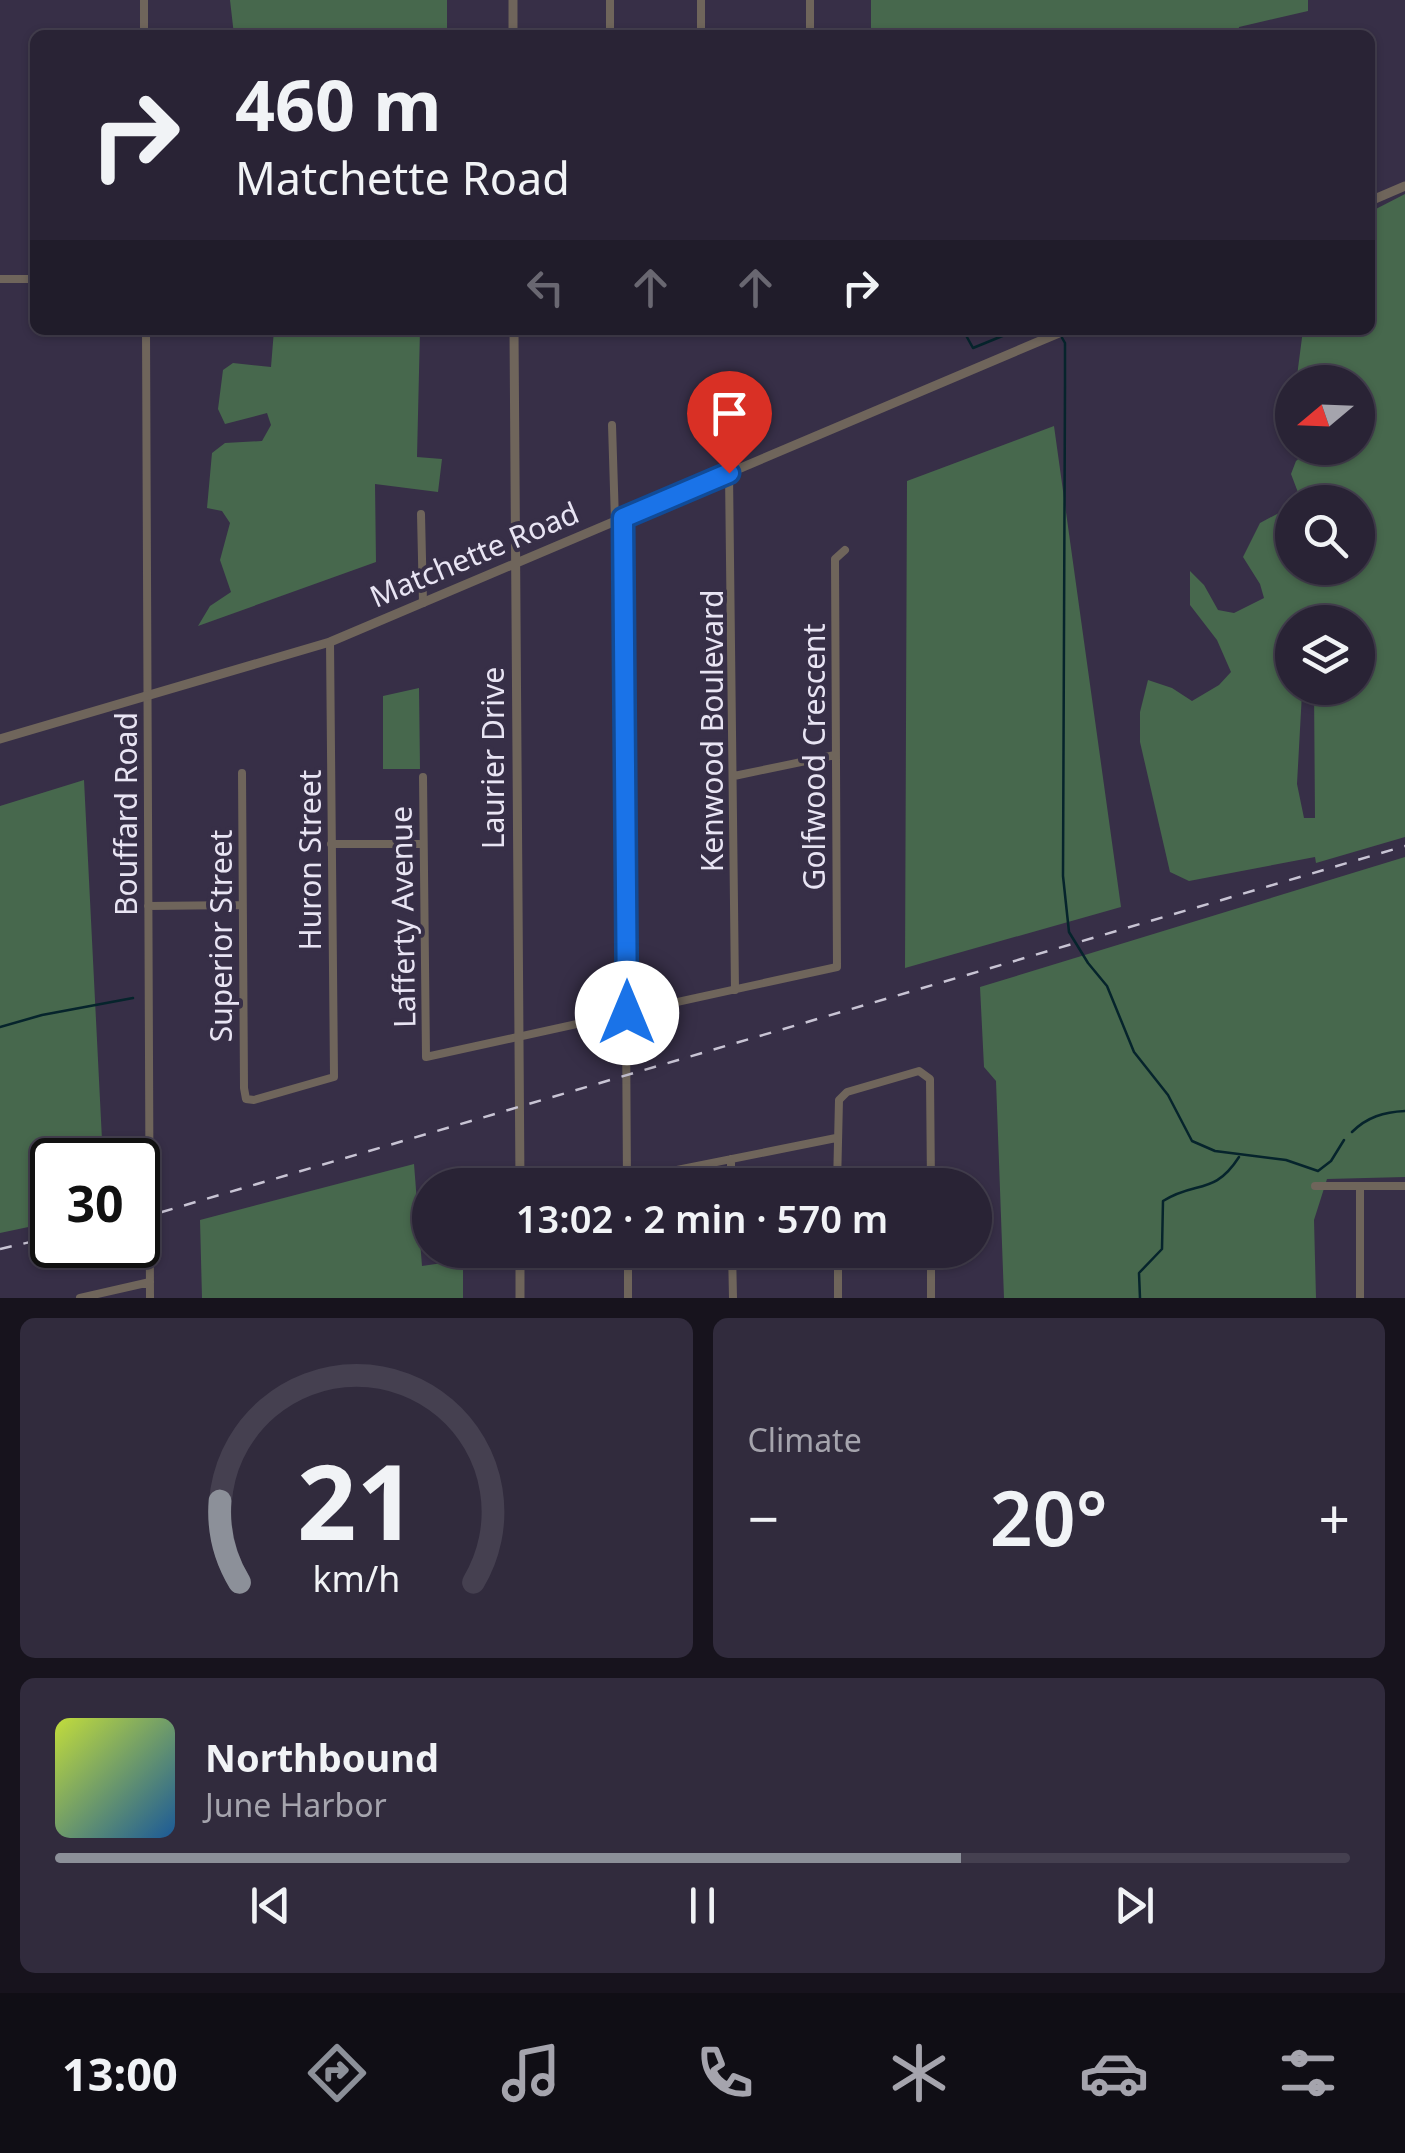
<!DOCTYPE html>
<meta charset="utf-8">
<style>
body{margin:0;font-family:"Noto Sans",sans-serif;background:#312b3d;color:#f1f3f6;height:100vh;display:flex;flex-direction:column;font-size:38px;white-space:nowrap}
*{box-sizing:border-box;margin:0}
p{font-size:32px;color:#a5a4ad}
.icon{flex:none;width:55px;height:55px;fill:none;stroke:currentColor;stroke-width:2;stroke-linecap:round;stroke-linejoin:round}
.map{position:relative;height:1298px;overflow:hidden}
.side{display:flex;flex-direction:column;gap:20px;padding:20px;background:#17131d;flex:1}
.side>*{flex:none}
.banner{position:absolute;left:30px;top:30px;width:1345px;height:305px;border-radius:15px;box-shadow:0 2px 8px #0004,0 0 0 2px #454050;background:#292335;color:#f1f3f6;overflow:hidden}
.needle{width:65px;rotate:251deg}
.controls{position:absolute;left:1275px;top:365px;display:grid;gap:20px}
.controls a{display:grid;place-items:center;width:100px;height:100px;border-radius:50%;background:#292335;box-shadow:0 2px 8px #0004,0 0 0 2px #454050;font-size:50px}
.speed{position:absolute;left:30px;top:1138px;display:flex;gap:20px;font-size:50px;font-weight:700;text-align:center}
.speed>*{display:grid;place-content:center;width:130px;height:130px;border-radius:50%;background:#292335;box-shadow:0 2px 8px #0004,0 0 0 2px #454050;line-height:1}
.speed .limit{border:5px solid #111;border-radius:15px;background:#fff;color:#111}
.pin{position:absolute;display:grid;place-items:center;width:85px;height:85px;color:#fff;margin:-102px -42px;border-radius:50% 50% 50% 0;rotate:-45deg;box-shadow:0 0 10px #0007}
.pin .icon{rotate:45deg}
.me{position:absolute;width:110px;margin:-55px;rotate:0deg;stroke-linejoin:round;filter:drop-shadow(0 0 8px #0008)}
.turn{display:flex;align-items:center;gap:35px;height:210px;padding:0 40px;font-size:45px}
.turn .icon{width:130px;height:130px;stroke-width:2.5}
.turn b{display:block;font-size:70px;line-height:85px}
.lanes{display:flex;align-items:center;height:95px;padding:0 40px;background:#0003;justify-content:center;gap:50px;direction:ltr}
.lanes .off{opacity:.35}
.big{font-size:75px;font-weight:600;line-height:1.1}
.side .card{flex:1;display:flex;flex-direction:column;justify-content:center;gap:15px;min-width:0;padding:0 35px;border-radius:15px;background:#312b3d}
.side .dial{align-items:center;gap:0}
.dial svg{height:260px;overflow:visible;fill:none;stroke:#454050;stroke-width:7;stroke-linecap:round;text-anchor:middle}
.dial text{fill:#f1f3f6;stroke:none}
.song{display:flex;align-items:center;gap:30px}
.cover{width:120px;height:120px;border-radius:15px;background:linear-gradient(135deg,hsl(70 70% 55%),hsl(210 70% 35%))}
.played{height:10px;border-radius:5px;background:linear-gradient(90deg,#8c9099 70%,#454050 70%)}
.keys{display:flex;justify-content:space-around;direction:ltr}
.heat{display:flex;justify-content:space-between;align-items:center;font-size:55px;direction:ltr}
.side .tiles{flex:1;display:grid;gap:20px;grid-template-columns:1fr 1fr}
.card:last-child{grid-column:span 2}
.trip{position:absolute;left:412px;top:1168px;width:580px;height:100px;border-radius:50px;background:#292335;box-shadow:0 2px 8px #0004,0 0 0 2px #454050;font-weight:600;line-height:100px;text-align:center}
.tab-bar{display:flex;height:160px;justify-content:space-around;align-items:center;background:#100e15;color:#a5a4ad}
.tab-bar .icon{width:70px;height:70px}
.tab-bar .selected{color:#8c9099}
.tab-bar b{font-size:45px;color:#f1f3f6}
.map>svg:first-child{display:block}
.green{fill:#47684d;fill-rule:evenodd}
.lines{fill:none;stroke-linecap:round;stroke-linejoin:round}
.stream{stroke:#06242c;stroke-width:2.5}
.minor{stroke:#6f655b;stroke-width:8}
.tertiary{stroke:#6f655b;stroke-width:9}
.rail{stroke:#c8c4d4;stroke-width:2.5;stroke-dasharray:12 12;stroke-linecap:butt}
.route-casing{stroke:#114b97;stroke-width:25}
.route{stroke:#1a73e8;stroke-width:18}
.labels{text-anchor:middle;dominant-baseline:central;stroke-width:8;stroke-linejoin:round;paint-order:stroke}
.street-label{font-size:30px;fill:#e8e4f3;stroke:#372f47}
</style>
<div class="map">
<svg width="1405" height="1298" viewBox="0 0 1405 1298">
<rect width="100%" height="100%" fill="#372f47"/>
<path class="green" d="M230,0H447V35H234Z
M871,0H1308V11L1239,27L1238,35H871Z
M1405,194V837L1316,863L1315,857L1189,881L1170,872L1140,742V712L1148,680L1172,688L1192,701L1219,685L1231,672L1217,640L1190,605V571L1204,585L1218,610L1234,613L1264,598L1260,584L1243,557L1260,523L1292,506V568H1358V502H1296L1299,495L1291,474L1296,461L1311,448H1358V382H1298L1297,376L1303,330H1370V212ZM1292,622H1358V688H1314L1315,818H1304L1297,784L1302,693L1312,688H1292Z
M274,330H420L417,457L442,459L438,492L375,484L376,562L198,626L210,606L231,592L220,560L230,523L222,511L207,508L212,453L225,443L262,441L271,425L267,413L225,424L218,409L223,370L233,363L271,367Z
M1054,426L1121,907L905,968L907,481Z
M419,688L420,769H383V696Z
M84,780L103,1160H52V1222L0,1233V806Z
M1405,857V1177L1327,1179L1314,1220L1316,1298H1004L996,1081L984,1067L980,987Z
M414,1164L422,1266L463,1260V1298H202L200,1220Z"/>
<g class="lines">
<path class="stream" d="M963,330L973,348L1017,330
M1061,336L1065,343V385L1063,876L1069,932L1088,963L1107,986L1134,1052L1168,1095L1192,1141L1215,1151L1286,1160L1318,1171L1331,1161L1344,1140
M0,1027L42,1015L133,998
M1352,1132C1367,1117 1384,1112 1405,1111
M1140,1298L1139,1273L1162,1249L1163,1201C1196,1180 1214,1196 1239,1157"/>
<path class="minor" d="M144,0V35
M610,0V35
M701,0V35
M810,0V35
M0,279H35
M146,330L150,1298
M612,425L615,521
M729,473L735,990
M421,514L423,603
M623,518L627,1185
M242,773L244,1088L246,1099L254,1100L334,1077L330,642
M734,776L835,755
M423,777L426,1057L837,967L835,559L845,550
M331,844H423
M148,906L241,905
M731,1159V1185
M602,1185L836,1138
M837,1185L839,1100L847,1092L919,1071L930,1079L931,1185
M1315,1186H1405
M1360,1186V1298
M421,1225L430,1223
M628,1250V1298
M732,1250L733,1298
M838,1250V1298
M931,1250V1298
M80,1298L150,1282"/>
<path class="tertiary" d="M513,0V35
M1370,201L1405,186
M514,330L520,1185
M0,739L330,642L1066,330
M520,1250V1298"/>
<path class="rail" d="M138,1219L1405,846
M0,1249L52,1237"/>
</g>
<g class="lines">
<g class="route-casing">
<path id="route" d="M627,1013L623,518L729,473"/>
</g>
<use href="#route" class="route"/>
</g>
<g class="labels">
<g class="street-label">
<text transform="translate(474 554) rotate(-23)">Matchette Road</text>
<text transform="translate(711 731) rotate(-90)">Kenwood Boulevard</text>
<text transform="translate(813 757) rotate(-90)">Golfwood Crescent</text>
<text transform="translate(492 758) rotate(-90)">Laurier Drive</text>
<text transform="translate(125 814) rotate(-90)">Bouffard Road</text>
<text transform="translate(309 860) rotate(-90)">Huron Street</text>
<text transform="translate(402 917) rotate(-91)">Lafferty Avenue</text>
<text transform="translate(220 936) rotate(-90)">Superior Street</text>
</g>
</g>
</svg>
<div class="controls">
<a><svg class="needle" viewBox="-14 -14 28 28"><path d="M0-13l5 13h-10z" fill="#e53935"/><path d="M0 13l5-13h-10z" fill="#a5a4ad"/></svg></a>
<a><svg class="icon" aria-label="search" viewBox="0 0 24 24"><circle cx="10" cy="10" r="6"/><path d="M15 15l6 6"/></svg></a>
<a><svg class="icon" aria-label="layers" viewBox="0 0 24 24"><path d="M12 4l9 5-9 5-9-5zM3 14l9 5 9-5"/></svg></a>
</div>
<div class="speed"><div class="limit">30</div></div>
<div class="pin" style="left:729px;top:473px;background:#d93025"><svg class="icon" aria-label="arrive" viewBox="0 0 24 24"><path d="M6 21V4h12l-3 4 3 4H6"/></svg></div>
<svg class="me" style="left:627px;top:1013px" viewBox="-20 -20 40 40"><circle r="19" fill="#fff"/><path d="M0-13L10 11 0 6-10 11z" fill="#1a73e8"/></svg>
<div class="trip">13:02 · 2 min · 570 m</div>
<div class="banner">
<div class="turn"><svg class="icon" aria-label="right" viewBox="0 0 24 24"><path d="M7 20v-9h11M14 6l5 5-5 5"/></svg><div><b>460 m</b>Matchette Road</div></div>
<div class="lanes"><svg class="icon off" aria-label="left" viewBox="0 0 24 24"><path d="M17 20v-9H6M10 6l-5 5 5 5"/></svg><svg class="icon off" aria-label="ahead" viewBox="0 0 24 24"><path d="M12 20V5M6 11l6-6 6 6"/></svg><svg class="icon off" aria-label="ahead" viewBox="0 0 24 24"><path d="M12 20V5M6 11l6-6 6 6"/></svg><svg class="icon" aria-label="right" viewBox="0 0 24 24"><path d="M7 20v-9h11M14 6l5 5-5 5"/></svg></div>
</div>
</div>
<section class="side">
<div class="tiles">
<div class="card dial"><svg viewBox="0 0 100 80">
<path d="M14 69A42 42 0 1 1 86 69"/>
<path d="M14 69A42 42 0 0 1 8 44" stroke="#8c9099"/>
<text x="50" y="56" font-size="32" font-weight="700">21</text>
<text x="50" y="72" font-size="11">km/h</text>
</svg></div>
<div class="card"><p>Climate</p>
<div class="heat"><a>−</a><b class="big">20°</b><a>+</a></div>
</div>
<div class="card">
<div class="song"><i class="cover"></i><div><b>Northbound</b><p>June Harbor</p></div></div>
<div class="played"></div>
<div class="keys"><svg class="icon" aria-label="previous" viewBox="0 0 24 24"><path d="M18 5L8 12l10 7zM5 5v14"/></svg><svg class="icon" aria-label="pause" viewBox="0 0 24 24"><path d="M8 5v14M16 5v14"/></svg><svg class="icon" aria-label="next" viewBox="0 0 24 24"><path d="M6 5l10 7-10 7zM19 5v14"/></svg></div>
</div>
</div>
</section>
<nav class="tab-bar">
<b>13:00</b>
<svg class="icon selected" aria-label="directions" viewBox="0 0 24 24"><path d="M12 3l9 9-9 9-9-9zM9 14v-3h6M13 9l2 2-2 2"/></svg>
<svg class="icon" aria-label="music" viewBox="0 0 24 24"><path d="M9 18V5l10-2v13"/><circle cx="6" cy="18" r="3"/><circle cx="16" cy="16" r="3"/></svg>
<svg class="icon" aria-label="phone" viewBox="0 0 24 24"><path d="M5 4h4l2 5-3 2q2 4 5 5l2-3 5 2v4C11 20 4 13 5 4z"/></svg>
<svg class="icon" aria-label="climate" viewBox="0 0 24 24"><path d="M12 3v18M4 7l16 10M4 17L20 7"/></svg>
<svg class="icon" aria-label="car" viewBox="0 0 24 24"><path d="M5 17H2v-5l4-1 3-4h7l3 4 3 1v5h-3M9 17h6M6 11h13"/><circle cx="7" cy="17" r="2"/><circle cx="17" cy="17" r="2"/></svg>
<svg class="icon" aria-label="filters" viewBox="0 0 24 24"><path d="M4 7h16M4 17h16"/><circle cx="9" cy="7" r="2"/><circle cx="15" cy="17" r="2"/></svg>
</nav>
